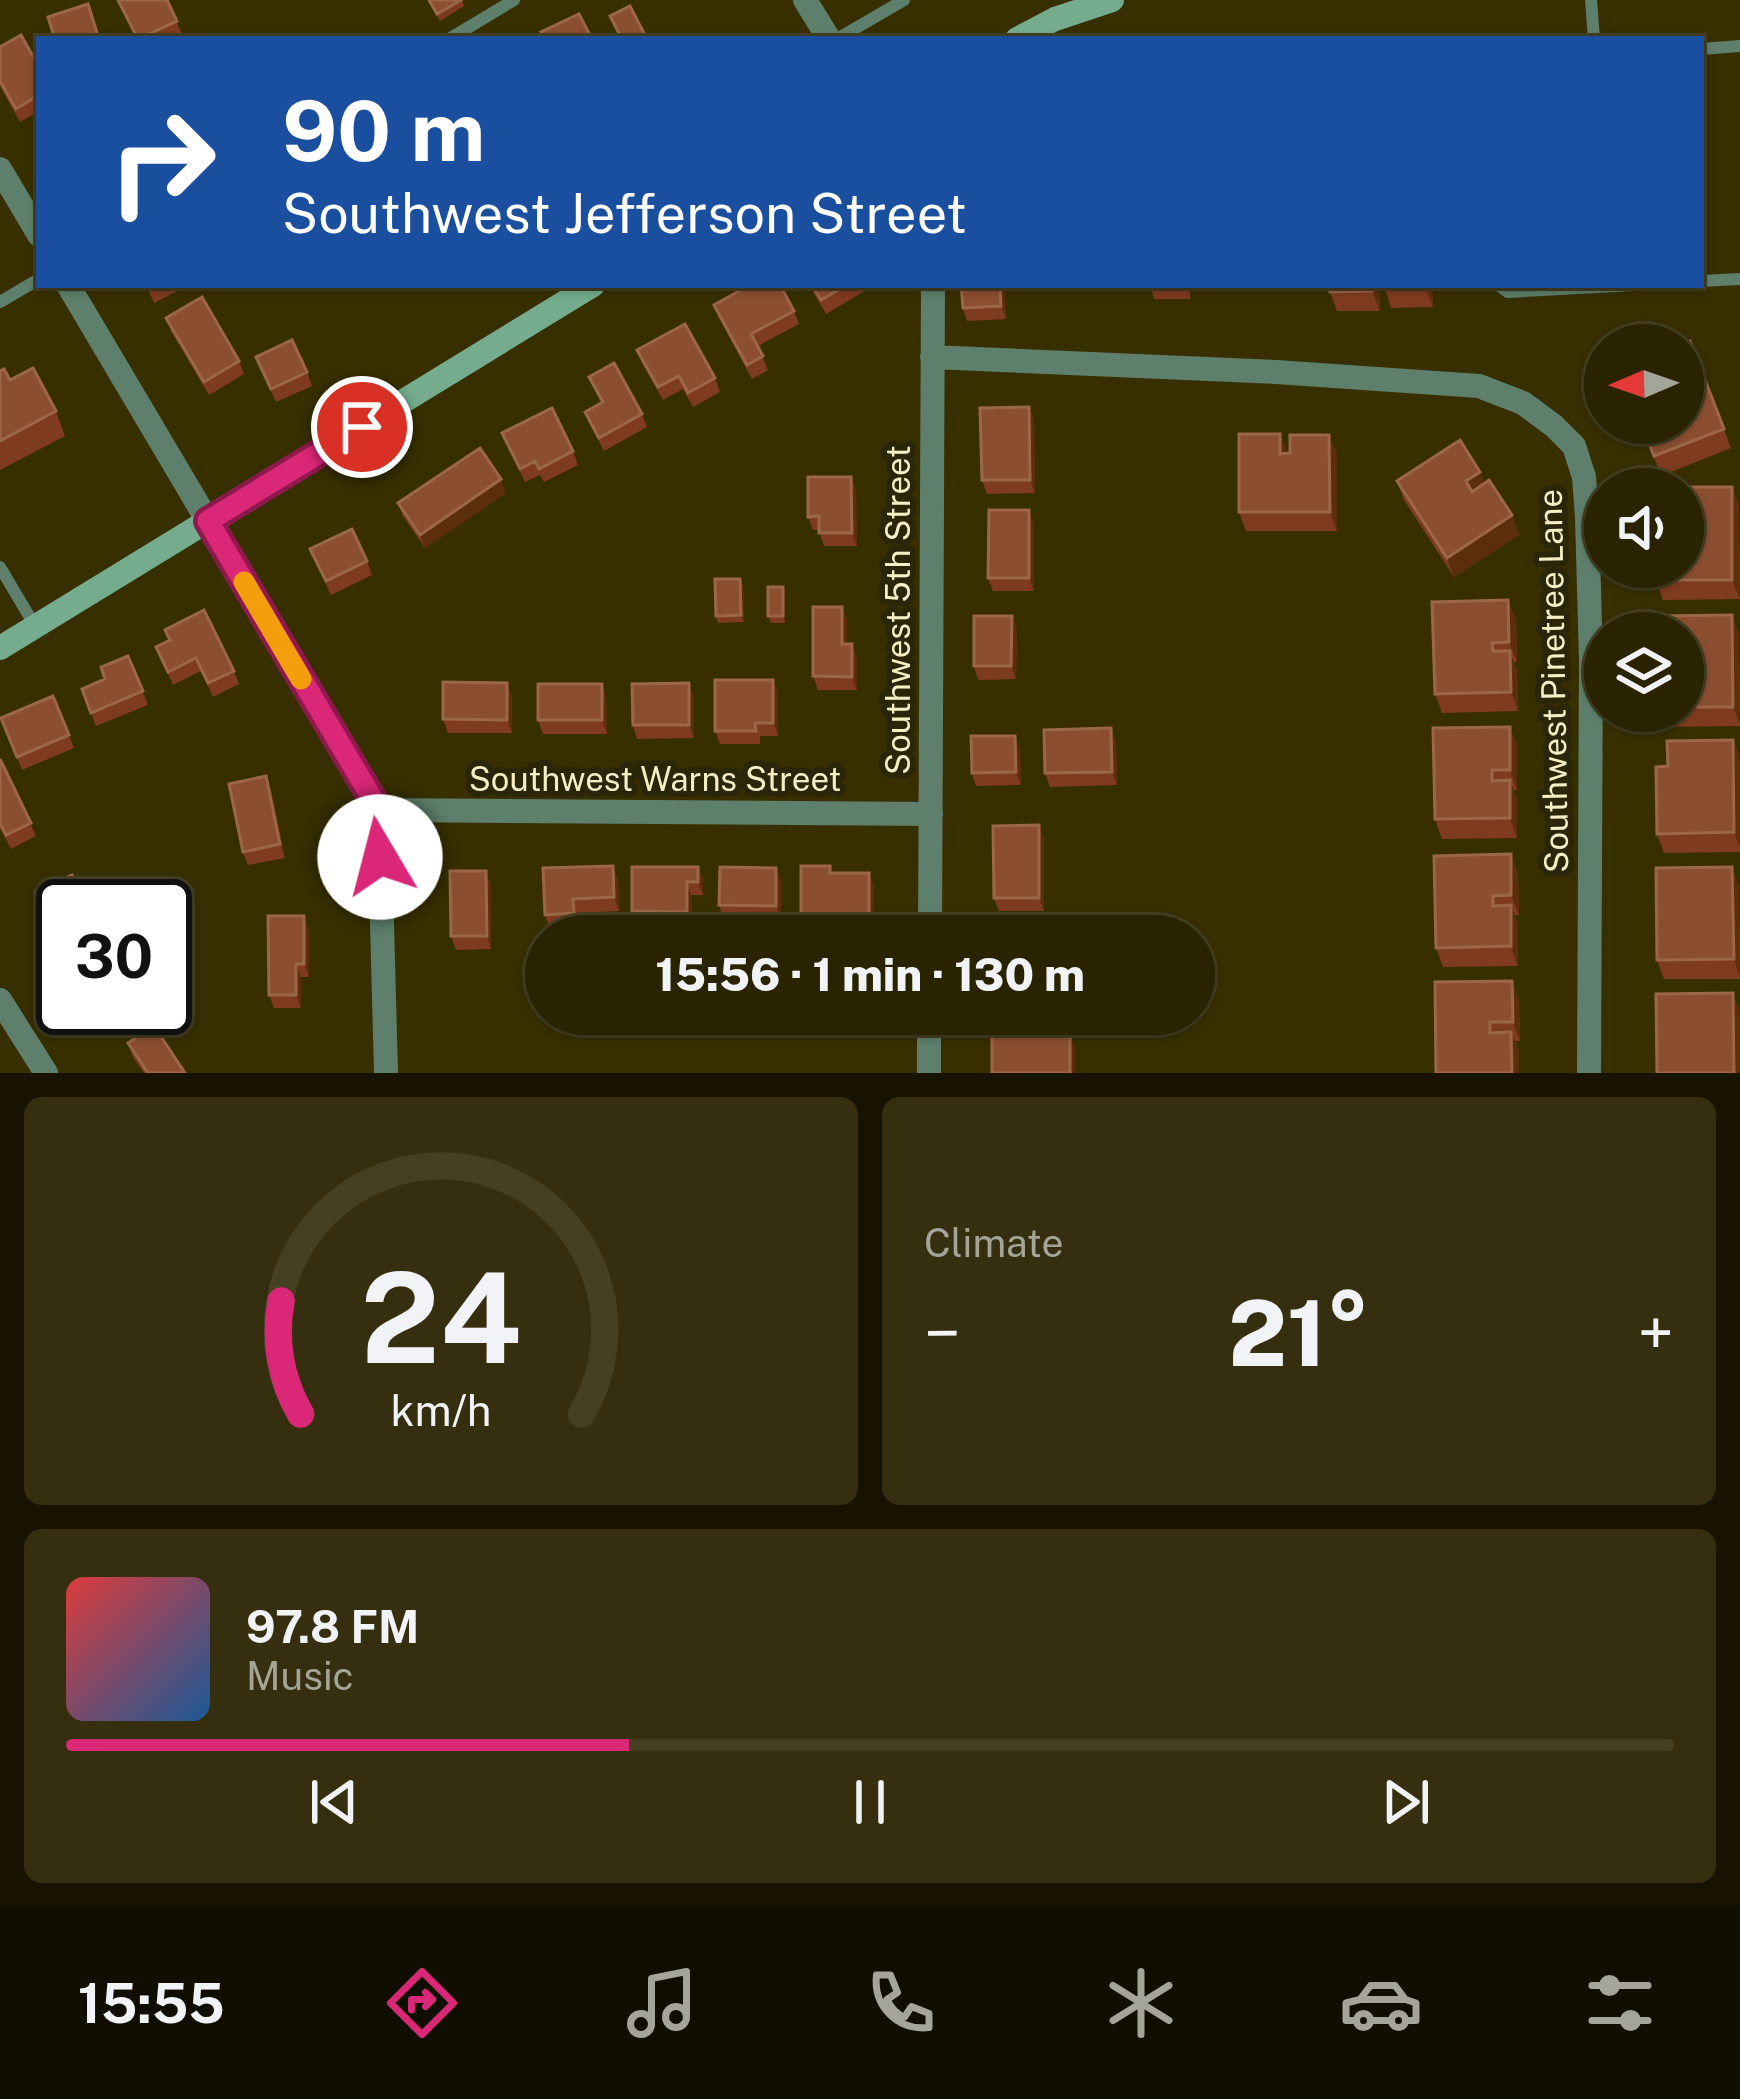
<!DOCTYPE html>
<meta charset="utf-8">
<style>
body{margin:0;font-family:"Public Sans",sans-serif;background:#352f0f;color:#f1f3f6;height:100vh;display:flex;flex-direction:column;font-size:45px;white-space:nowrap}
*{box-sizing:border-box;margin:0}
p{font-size:39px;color:#a5a499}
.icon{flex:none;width:66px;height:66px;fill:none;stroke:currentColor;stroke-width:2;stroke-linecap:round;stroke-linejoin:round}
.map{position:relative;height:1073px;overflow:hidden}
.panel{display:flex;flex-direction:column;gap:24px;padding:24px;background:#171300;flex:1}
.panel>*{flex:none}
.guide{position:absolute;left:36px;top:36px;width:1668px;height:252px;border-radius:0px;box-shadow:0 3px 9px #0004,0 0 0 3px #454022;background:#1a4fa0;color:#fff;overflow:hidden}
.needle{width:78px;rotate:268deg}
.tools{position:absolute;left:1584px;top:324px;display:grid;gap:24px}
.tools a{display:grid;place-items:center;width:120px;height:120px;border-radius:50%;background:#292300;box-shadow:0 3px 9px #0004,0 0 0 3px #454022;font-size:60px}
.speed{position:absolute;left:36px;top:879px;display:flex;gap:24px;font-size:60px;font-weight:700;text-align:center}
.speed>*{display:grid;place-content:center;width:156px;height:156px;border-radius:50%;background:#292300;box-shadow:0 3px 9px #0004,0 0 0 3px #454022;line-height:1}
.speed .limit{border:6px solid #111;border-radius:18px;background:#fff;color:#111}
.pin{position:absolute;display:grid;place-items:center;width:102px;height:102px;color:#fff;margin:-51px;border:6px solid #fff;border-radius:50%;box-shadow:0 3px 12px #0007}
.me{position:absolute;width:132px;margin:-66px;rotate:352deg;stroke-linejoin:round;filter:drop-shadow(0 0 9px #0008)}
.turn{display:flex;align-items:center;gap:42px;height:252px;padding:0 48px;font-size:54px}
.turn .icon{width:156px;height:156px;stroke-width:2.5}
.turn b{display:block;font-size:84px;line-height:102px}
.big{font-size:90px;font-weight:800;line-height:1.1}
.panel .tile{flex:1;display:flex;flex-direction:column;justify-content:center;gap:18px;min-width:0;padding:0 42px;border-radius:18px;background:#352f0f}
.panel .dial{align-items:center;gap:0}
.dial svg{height:312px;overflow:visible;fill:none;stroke:#454022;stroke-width:7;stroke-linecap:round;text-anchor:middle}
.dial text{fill:#f1f3f6;stroke:none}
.song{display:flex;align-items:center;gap:36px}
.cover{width:144px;height:144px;border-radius:18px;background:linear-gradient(135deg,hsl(0 70% 55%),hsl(210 70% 35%))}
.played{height:12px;border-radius:6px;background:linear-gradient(90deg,#db2777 35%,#454022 35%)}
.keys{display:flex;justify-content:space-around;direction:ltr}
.heat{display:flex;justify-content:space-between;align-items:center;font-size:66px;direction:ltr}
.panel .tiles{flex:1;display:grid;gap:24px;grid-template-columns:1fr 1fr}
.tile:last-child{grid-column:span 2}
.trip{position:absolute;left:525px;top:915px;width:690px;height:120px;border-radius:60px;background:#292300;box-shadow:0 3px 9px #0004,0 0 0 3px #454022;font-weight:800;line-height:120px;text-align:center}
.tabs{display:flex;height:192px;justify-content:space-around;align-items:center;background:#100e00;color:#a5a499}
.tabs .icon{width:84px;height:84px}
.tabs .active{color:#db2777}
.tabs b{font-size:54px;color:#f1f3f6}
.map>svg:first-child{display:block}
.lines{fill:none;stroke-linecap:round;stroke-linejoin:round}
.service{stroke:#5d7f6b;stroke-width:12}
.minor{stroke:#5d7f6b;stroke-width:24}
.secondary{stroke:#74ac8d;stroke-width:24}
.wall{fill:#7e3b1f}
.shaded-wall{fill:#5c2e0b}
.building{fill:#8b4e31;stroke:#9c6748;stroke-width:3}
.route-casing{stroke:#8e194d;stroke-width:30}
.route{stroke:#db2777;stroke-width:21}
.slow{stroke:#f59e0b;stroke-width:21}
.labels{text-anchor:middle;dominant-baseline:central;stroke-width:12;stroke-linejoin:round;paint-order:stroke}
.street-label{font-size:33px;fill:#f6efc6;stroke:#2b260a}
</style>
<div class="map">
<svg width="1740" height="1073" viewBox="0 0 1740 1073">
<rect width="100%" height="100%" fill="#372f00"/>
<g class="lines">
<path class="service" d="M1591,0L1594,39
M449,39L514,0
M837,39L904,0
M1701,49L1740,46
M1701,281L1740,279
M1498,285L1508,292L1634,285
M0,302L39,279
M0,567L35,626"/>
<path class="minor" d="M805,0L829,39
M0,169L39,235
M68,285L379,810L386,1073
M932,357L1276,372L1479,386L1523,403L1554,426L1574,446L1584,477L1587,517L1591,660L1589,1073
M379,810L931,814
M930,936L933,285
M0,1000L46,1073
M929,1073V1014"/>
<path class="secondary" d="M1017,39L1055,19L1112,0
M0,648L593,285"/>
</g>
<path class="wall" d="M117,0H167L182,34L172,39H136Z
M428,0H462L464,6L440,21Z
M0,47L39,67V111L20,122L0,86Z
M146,285H189L154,303Z
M809,285H866L868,289L826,314Z
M1004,285L1006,319L967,321L963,308Z
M1150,285H1190V299H1154Z
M1330,285H1379L1380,311H1337L1330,292Z
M1384,285H1432L1433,307L1391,308Z
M714,305L794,311L799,324L758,346L768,370L752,379L719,318Z
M166,318L239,361L244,374L209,395L171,331Z
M1690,341L1731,448L1661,476L1641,423Z
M637,350L715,378L720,392L693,407L683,389L663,400L642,363Z
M256,357L307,372L312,386L276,402Z
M0,371L10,380L56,411L65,436L0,470Z
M589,377L642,414L647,427L604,451L590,425L585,412L601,403Z
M1029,407L1034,420L1035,493L987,494L982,480Z
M502,433L573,451L578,465L544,482L540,475L525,482Z
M1280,434L1287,453L1337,454V531H1246L1239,512Z
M851,477L856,490L857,546H824L819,530H813L808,517Z
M1397,481L1485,483L1512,515L1519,535L1454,577L1404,500Z
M1732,487L1739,506L1740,599L1663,600L1656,580Z
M506,493L425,548L403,516L398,503Z
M1034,524V591H993L988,578Z
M310,549L367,561L372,575L331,595Z
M740,579L743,585L744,622L718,623L716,616Z
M785,594V623H771L768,616Z
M1508,600L1516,620L1517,662H1514L1517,671L1518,711L1442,713L1435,694Z
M842,607L847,620V644H852L857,657V690H818L813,676Z
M1012,616L1017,630L1016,679L978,680L974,666Z
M1683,633L1739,634L1740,726L1664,727L1658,711H1683Z
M169,640L234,671L239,684L213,697L201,671L173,685L156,647Z
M128,656L148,705L96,726L82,689L105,679Z
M773,680L778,693V736H760V744H720L715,731Z
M689,683L694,697V738L637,739L633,725Z
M53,696L74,748L22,770L1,718Z
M512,697V733H448L443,719Z
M606,697L607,734H543L538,720Z
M1510,727L1517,746V790H1513L1517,800V838L1442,839L1435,819Z
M1733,740L1740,759V852L1664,853L1657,834L1668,766Z
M1116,741L1117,785L1050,787L1045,773Z
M1020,749L1021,785L976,786L972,773Z
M0,759L36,836L11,849L1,830H0Z
M271,789L285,858L248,865L243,852Z
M1039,825L1044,839V911H999L994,898Z
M698,867L703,880V895H691L692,925H637L632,911Z
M543,868L618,879L619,911L578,913V927L550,928L545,915Z
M832,873H869L874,886V927H806L801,914Z
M1518,874L1519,915H1514L1518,925V966L1443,967L1436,948Z
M781,881V919H724L719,905Z
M491,884V949L456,950L451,936Z
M1739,886L1740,979H1664L1657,960Z
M35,892L63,906L62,955L40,906Z
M309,929V977H301V1008H274L269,995Z
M1512,981L1519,1001L1520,1041H1515L1519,1052V1073H1436Z
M97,1008H142L143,1011L106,1028Z
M805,1014H841V1015H805Z
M994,1014H1061V1019H996Z
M128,1043L185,1073H144L133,1057Z"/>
<path class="shaded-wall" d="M1000,285H1004L1006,319L1001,306Z
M1372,285H1379L1380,311L1372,291Z
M1426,285H1432L1433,307L1426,288Z
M1029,407L1034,420L1035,493L1030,480Z
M1280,434L1287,453L1280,454Z
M1329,435L1337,454V531L1330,512Z
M1480,472L1487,491L1473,501L1466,481Z
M851,477L856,490L857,546L852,533Z
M501,479L506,493L425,548L420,535Z
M1732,487L1739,506L1740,599L1732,580Z
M1029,510L1034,524V591L1029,578Z
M1512,515L1519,535L1454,577L1447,558Z
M740,579L743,585L744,622L741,615Z
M783,587L785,594V623L783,616Z
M1508,600L1516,620L1517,662L1509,642Z
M842,607L847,620V657L842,644Z
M1732,615L1739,634L1740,724L1733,707Z
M1012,616L1017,630L1016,679L1011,666Z
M852,644L857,657V690L852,677Z
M1510,651L1517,671L1518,711L1511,692Z
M773,680L778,693V736L773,723Z
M507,683L512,697V733L507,720Z
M689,683L694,697V738L689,725Z
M602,684L606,697L607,734L602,720Z
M1510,727L1517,746V790L1510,770Z
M1111,728L1116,741L1117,785L1112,772Z
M1015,736L1020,749L1021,785L1016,772Z
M1733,740L1740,759V847L1734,832Z
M266,776L271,789L285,858L280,844Z
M1510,780L1517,800V838L1510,818Z
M1039,825L1044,839V911L1039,898Z
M1511,854L1518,874L1519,915L1511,895Z
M613,866L618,879L619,911L614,897Z
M698,867L703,880V895L698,882Z
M1732,867L1739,886L1740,977L1734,959Z
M776,868L781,881V919L776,906Z
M486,871L491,884V949L487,936Z
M869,873L874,886V927L869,913Z
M687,882L691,895L692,925L687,912Z
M1511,905L1518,925V966L1511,946Z
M304,916L309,929V977L304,964Z
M296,964L301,977V1008L296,995Z
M1512,981L1519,1001L1520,1041L1513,1022Z
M1733,993L1740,1012V1073H1734Z
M1511,1032L1519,1052V1073H1512Z
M1070,1035L1075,1048V1073H1070Z"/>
<path class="building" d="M118,0H167L177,21L138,39Z
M429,0H461L437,14Z
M88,4L99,39H55L48,17Z
M630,6L647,39H622L610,16Z
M579,14L592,39H544L541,32Z
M21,35L39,67V95L16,109L0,81V47Z
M750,285H780L794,311L751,334L763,356L747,365L714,305Z
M812,285H847L821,300Z
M961,285H1000L1001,306L963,308Z
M1330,285H1372V291L1330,292Z
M1384,285H1426V288H1384Z
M202,297L239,361L204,382L166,318Z
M685,324L715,378L688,393L679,376L658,387L637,350Z
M292,340L307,372L271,389L256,357Z
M1690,341L1724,429L1654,456L1641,423H1683V345H1681Z
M614,363L642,414L599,438L585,412L603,402L589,377Z
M33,368L56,411L0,441V371L4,369L10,380Z
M1029,407L1030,480H982L980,408Z
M552,408L573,451L539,469L535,461L520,469L502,433Z
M1239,434H1280V454L1290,453V435H1329L1330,512H1239Z
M1460,440L1480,472L1466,481L1472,492L1489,480L1512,515L1447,558L1397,481Z
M480,448L501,479L420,535L398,503Z
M808,477H851L852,533H819V516L808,517Z
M1656,487H1732V580H1656V567H1683V489H1656Z
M989,510H1029V578H988Z
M352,529L367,561L326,581L310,549Z
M715,579H740L741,615L716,616Z
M768,587H783V616H768Z
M1508,600L1509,642L1492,643L1493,651H1510L1511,692L1435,694L1432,602Z
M813,607H842V644H852V677L813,676Z
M204,610L234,671L208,683L196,658L168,672L156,647L170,640L165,630Z
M1732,615L1733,707H1683V633H1657V616Z
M974,616H1012L1011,666H974Z
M128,656L143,691L91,713L82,689L105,679L101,667Z
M715,680H773V723H755L756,731H715Z
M443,682L507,683V720L443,719Z
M689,683V725H633L632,684Z
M538,684H602V720H538Z
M53,696L69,735L17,757L1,718Z
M1510,727V770H1492V781L1510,780V818L1435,819L1433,728Z
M1111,728L1112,772L1045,773L1044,730Z
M971,736H1015L1016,772L972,773Z
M1733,740L1734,832L1657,834L1656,767L1668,766L1667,741Z
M0,759L31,823L6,835L0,823Z
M266,776L280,844L243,852L229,784Z
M1039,825V898H994L993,826Z
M1511,854V895L1493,896V906L1511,905V946L1436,948L1434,856Z
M613,866L614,897L573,899L574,913L545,915L543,868Z
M801,866H830V873H869V913L801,914Z
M632,867H698V882H687V912L632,911Z
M720,867L776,868V906L719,905Z
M1732,867L1734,959L1657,960L1656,868Z
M450,871H486L487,936H451Z
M72,875L86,906H63V939L57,941L35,892Z
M268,916H304V964H296V995H269Z
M1053,923V936H1008V924Z
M1512,981L1513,1022H1490V1033L1511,1032L1512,1073H1436L1435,982Z
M1733,993L1734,1073H1657L1656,994Z
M98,1008H116L101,1015Z
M154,1026L185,1073H148L128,1043Z
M992,1034L1070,1035V1073H992Z"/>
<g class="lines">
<g class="route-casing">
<path id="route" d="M362,427L208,521L379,810L380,857"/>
</g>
<use href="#route" class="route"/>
<path class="slow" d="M244,582L301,679"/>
</g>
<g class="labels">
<g class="street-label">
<text transform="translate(898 610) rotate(-90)">Southwest 5th Street</text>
<text transform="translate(1553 681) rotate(-91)">Southwest Pinetree Lane</text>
<text x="655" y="779">Southwest Warns Street</text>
</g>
</g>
</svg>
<div class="tools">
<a><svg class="needle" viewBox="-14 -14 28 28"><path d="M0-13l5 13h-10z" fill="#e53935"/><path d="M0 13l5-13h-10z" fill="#a5a499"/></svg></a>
<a><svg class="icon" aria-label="sound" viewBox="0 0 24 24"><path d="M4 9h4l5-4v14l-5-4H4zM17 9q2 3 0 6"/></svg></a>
<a><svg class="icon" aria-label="layers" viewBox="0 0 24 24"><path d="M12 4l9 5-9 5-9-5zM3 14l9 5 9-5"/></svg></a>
</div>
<div class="speed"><div class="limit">30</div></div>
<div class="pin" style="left:362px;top:427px;background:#d93025"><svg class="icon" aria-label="arrive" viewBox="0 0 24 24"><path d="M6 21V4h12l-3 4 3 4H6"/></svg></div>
<svg class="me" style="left:380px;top:857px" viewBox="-20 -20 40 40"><circle r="19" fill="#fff"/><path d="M0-13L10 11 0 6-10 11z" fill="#db2777"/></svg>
<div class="trip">15:56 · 1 min · 130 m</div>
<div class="guide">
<div class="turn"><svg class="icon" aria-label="right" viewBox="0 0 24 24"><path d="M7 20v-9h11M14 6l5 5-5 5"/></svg><div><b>90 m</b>Southwest Jefferson Street</div></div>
</div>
</div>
<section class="panel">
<div class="tiles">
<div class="tile dial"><svg viewBox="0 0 100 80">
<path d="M14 69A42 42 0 1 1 86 69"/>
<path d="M14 69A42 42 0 0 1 9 40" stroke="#db2777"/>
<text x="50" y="56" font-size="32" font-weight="700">24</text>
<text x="50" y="72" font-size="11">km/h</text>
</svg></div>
<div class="tile"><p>Climate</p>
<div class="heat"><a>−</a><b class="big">21°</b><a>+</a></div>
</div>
<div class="tile">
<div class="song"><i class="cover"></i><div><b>97.8 FM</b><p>Music</p></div></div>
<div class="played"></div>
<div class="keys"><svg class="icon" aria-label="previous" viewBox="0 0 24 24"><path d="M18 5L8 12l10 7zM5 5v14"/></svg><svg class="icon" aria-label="pause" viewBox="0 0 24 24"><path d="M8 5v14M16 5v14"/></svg><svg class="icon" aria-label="next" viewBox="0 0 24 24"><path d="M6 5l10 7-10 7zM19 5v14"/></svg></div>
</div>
</div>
</section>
<nav class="tabs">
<b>15:55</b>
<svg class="icon active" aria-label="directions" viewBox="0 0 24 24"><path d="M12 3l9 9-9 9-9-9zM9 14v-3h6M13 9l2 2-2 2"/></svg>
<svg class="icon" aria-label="music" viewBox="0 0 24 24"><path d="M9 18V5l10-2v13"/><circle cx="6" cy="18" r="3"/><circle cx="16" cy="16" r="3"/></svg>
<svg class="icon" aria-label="phone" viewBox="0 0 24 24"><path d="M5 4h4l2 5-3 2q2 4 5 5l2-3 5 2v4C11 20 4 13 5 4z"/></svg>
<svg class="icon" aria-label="climate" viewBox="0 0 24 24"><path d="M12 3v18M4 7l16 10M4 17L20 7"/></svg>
<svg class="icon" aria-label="car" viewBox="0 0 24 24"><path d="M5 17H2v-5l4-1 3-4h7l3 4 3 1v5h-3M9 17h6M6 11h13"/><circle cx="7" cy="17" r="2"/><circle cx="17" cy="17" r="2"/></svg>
<svg class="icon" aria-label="filters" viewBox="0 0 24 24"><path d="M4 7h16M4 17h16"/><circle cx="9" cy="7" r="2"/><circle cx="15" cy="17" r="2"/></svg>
</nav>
